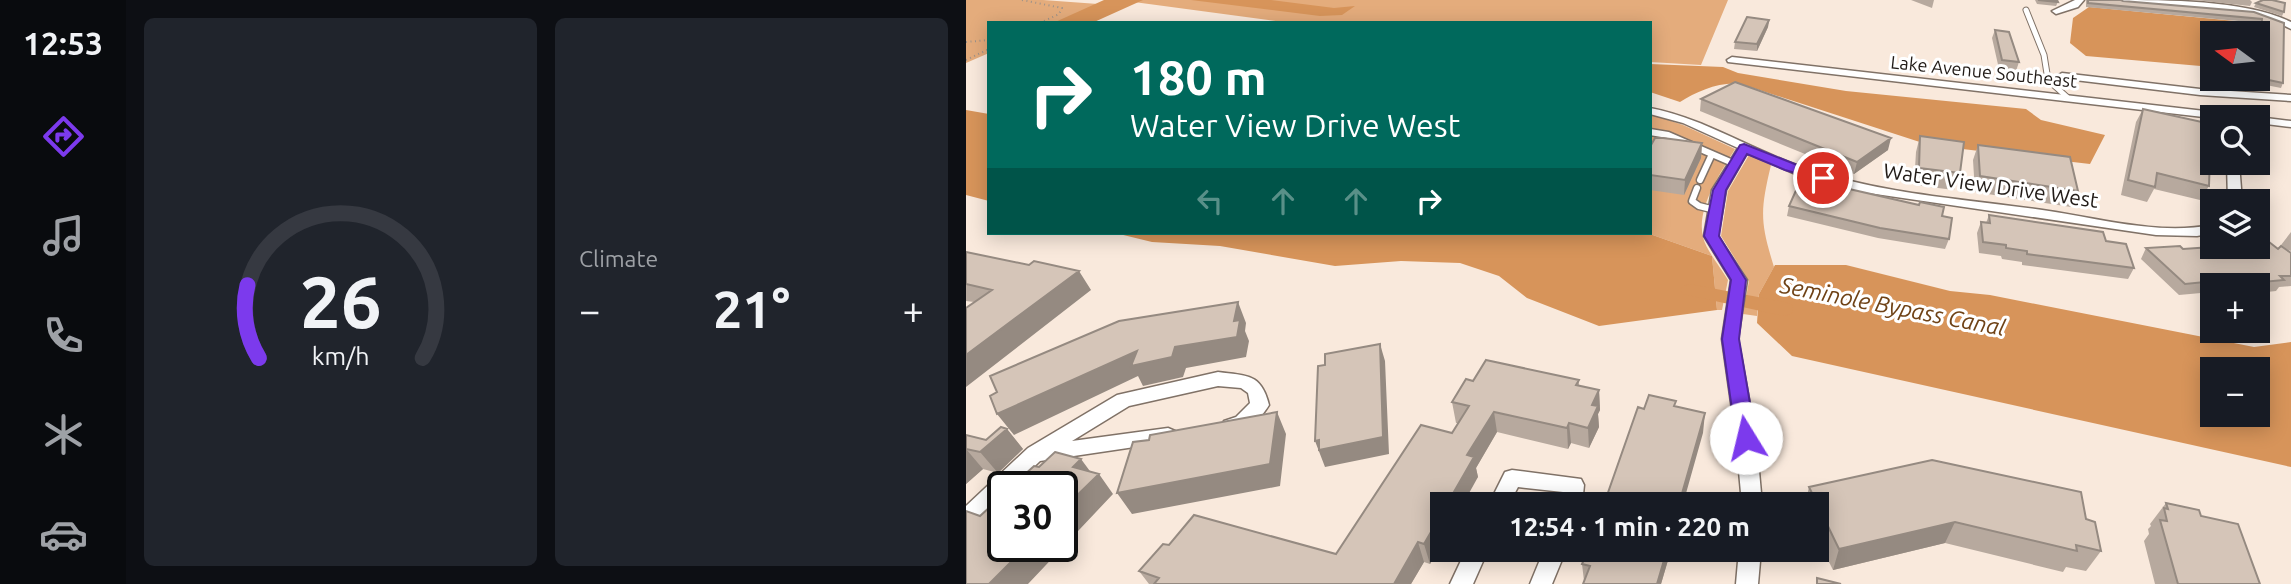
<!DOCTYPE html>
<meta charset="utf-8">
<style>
body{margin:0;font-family:Ubuntu,sans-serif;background:#20242c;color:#f1f3f6;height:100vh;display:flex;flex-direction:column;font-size:26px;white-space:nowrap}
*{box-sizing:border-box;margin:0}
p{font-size:23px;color:#9ea1a6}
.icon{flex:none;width:38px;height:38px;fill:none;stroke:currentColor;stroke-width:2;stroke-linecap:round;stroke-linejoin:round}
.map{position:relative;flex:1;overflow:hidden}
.panel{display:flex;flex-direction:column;gap:18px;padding:18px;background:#0d0f14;width:840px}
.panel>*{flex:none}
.banner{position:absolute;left:21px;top:21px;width:665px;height:214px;border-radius:0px;box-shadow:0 4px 18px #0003;background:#00695c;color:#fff;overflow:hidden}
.needle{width:46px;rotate:285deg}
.buttons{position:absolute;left:1234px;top:21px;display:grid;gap:14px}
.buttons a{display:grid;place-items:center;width:70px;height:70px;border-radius:0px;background:#171b24;box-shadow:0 4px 18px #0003;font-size:35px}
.speed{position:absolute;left:21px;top:471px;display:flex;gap:14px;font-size:35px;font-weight:700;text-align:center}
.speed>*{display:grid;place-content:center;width:91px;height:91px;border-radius:50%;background:#171b24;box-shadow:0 4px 18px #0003;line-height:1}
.speed .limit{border:4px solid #111;border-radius:10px;background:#fff;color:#111}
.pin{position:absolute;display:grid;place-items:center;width:60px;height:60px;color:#fff;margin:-30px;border:4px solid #fff;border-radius:50%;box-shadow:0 2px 7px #0007}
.me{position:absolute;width:77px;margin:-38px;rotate:351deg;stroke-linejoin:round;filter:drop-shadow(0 0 5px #0008)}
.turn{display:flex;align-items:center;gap:24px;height:147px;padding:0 28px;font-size:32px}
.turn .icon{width:91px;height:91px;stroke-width:2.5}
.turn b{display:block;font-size:49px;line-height:60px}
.lanes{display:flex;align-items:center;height:66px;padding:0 28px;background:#0003;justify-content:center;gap:35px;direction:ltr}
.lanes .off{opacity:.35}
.big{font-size:52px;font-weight:700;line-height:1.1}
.panel .card{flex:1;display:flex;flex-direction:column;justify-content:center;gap:10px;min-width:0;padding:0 24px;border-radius:10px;background:#20242c}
.panel .dial{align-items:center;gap:0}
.dial svg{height:182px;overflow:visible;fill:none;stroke:#363941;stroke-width:7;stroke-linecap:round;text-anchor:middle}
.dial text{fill:#f1f3f6;stroke:none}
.heat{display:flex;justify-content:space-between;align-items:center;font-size:38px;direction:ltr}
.panel .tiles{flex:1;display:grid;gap:18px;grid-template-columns:repeat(2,1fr)}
.trip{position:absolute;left:464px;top:492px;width:399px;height:70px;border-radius:0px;background:#171b24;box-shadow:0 4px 18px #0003;font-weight:700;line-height:70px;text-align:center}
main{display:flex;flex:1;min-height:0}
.tab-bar{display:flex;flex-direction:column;width:126px;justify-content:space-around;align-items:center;background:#090b0e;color:#9ea1a6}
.tab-bar .icon{width:49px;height:49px}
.tab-bar .active{color:#7c3aed}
.tab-bar b{font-size:32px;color:#f1f3f6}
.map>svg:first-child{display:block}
.green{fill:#e4ac7c}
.water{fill:#d7945a;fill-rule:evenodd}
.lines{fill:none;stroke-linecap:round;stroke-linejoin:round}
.canal{fill:#d7945a;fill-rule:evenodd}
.service-far1-casing{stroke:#807267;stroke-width:7}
.service-casing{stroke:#807267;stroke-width:9}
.minor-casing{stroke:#807267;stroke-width:3}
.path{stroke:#9d9289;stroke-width:2;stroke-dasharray:1 3.5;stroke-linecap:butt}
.service-far1{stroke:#fff;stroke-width:5}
.service{stroke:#fff;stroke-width:6}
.minor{fill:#fff;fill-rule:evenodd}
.wall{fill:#b7a99e}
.shaded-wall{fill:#958a81}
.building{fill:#d5c5b8;stroke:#958a81;stroke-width:2}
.route{fill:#7c3aed;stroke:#51269a;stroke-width:2}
.labels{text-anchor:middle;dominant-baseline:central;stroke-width:6;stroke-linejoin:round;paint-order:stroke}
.far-street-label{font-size:18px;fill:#211b17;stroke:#fff}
.street-label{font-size:21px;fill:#211b17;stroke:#fff}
.water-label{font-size:23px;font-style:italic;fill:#6f4216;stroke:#fff}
</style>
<main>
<nav class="tab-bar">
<b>12:53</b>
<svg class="icon active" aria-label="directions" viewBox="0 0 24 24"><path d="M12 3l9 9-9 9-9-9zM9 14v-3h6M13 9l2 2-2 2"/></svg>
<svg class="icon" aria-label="music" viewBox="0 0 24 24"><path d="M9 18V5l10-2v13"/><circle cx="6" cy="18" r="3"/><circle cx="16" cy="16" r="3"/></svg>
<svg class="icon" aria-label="phone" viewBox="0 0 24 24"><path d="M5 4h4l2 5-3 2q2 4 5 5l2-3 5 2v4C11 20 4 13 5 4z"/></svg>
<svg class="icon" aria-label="climate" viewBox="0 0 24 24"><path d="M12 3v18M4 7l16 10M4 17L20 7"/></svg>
<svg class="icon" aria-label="car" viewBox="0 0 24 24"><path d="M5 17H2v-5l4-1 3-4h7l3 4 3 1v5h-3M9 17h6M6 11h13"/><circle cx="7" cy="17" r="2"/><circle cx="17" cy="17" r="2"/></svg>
</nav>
<section class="panel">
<div class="tiles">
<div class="card dial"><svg viewBox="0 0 100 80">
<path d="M14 69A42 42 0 1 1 86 69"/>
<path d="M14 69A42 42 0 0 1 9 37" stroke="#7c3aed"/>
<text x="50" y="56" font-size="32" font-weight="700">26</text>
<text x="50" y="72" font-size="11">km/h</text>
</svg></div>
<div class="card"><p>Climate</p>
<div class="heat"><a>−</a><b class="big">21°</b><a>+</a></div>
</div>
</div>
</section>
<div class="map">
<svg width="1325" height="584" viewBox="0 0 1325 584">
<rect width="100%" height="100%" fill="#f9e9dc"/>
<path class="green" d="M0,0H77L132,4L89,23H23V53L0,63Z
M153,0H762L735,65L684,62V23H325Z
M684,114L717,125L769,149C755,172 730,208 737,237C740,250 755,268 762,280L756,310H751L746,256L681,233H684Z
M783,155L805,165C794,211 794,222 808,267L793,294L791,316L777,314L783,281L755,236L762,191Z"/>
<path class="water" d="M138,0H177L126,23H87Z
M225,0H305L368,8L389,6L376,15L354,16Z
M1123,7L1290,23L1296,27L1292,71V33H1246V67L1120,56L1104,43L1107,18Z
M684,64L757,67L772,73L880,91L1060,109L1075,120L1139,135L1124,164L963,145L775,84C755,81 731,91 714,102L684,92Z
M0,110L23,114V201L0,195Z
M149,233H681L746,256L751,310L633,326L561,298L533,276L494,263L435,261L369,266L254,246L186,242Z
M809,265H880L984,291L1024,295L1288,347L1325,342V467L826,356L791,323L793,294ZM1246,369H1292V415H1246Z"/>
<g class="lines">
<path class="canal" d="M724,284L818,302L825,304L828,309L825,314L818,316L717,294L714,290L717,286Z"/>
<g class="service-far1-casing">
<path id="service-far1" d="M1060,10L1078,55L1082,80L1101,97"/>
</g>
<g class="service-casing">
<path id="service" d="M684,132L702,135L769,164
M734,180L746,154
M731,188L726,201L733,206L749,210"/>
</g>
<g class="minor-casing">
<path id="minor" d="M1109,0H1118L1112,7L1090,14L1086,11Z
M1151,0C1201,0 1281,0 1325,22V29L1301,17L1286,14L1155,3Z
M766,57L1265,114L1271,117L1246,118L762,62L761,60Z
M1096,73L1234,89L1325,95V101L1234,95L1092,78L1091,76Z
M684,108C741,119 788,152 842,169C920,195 1002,199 1083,211C1136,219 1192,235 1246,225V233L1231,236L1190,235L896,192L832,175L781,153L760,190L752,236L781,280L772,339L790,438L796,504H776L770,438L756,339L765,280L738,236L746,190L772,148L717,123L684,114Z
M1289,117H1292L1325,121V127L1292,123V117Z
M1261,163H1273L1276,201H1262Z
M252,372C281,376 295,373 303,405C294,420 277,437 258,431L255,426L258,421L270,417L284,403L282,393L275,388L252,386L163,406L106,441L202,428L209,431L212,436L209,441L74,461L48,486H37V497L8,526L0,528V506L62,448L151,395Z
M546,470L615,479L618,485L616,504H596L597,492L552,487L543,504H523L539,472Z
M500,550H522L507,584H484Z
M578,550H600L586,584H564Z
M773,550H795L792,584H770Z"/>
</g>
<path class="path" d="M56,0L96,8L93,14L74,23
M0,42L23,40
M0,60L23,49"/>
<use href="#service-far1" class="service-far1"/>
<use href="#service" class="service"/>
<use href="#minor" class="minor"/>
</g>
<path class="wall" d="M945,0H968L966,8Z
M1069,0H1091L1092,2L1090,6L1071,4Z
M1120,0H1155L1157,1L1288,12L1318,23L1317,83L1315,88L1290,83V79H1292L1294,23L1120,7Z
M1229,0H1284L1286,2L1284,6Z
M1290,3L1318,12L1316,16L1288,7Z
M803,20L802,27L791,51L768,49L769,42Z
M1029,30L1053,62L1050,71L1033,69L1026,38Z
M735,99L922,150L888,174L734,111Z
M1177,109L1243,186L1234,200L1188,189L1181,202L1155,195L1170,122Z
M954,136L994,173L988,190L948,185L950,152Z
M736,143L735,158L718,195L684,190V144Z
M1012,145L1112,191L1105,207L1009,192L1007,160Z
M840,188L976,216L983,239L979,249L912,238L821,216L823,206Z
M1023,215L1140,241L1168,268L1162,279L1056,265V262L1036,259L1035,256L1013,253L1011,233L1015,222L1020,223Z
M1325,232V251L1320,249L1325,253V286L1313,287L1310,291L1292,293V285H1246V292L1213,295L1175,259L1180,248L1312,249Z
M0,252L125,290L8,302L0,301Z
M613,380V386L633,390L634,410L632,414L633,427L623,448L605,443L602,449L531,432L510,468L512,477L476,504V543L464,564L458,562L445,584H183L173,571L203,545L370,554L486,433L492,423H490L486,402L507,381Z
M41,429L57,449L32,473L17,469L0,484V435L20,440Z
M843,487L1120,519L1135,551L1120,571L1100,567L1097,572L979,543L867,570L850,536V504H839Z
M1200,503L1235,516L1294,584H1189L1178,541L1183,534L1182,529L1185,526L1184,524Z
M622,550H705L695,584H617L618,581L616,564Z"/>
<path class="shaded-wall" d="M803,20L802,27L791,51V44Z
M925,138L922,150L888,174L891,162Z
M736,143L735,158L718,195L719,180Z
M113,271L125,290L0,387V355Z
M272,302L280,323L279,331L283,341L280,357L220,368L217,377L177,386L172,376L48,435L31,414L171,351L209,347L268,321Z
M414,344L419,361L423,454L359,467L349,441Z
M633,390L634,410L632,414L633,427L623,448L622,428L626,405Z
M311,412L320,434L314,486L166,514L151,493Z
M528,412L531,432L510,468L512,477L497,504H481L501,455Z
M739,413L737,433L717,504H713Z
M603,423L605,443L602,449L601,428Z
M41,429L57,449L32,473L14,452Z
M0,449L17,469L0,484Z
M115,459L129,478L133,474L147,494L62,584H23L61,546H96V510L107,467Z
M476,513V543L464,564L458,544Z
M989,522L979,543L867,570L873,549Z
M452,542L458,562L445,584H428Z
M701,550H705L695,584H691Z"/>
<path class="building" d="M1072,0H1091L1092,2Z
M1122,0H1155L1157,1L1288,12L1318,23L1317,83L1293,78L1296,19L1122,3Z
M1297,0H1306L1319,3L1318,12L1290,3Z
M781,17L803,20L791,44L769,42Z
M1029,30L1043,32L1053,62L1036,60Z
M769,82L925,138L891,162L735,99Z
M1177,109L1245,124L1243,186L1191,173L1189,187L1162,180Z
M954,136L998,142L994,173L953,168Z
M689,138H697L736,143L719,180L684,175V144L685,145Z
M1012,145L1104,157L1112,191L1014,176Z
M844,180L953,205L954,202L978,207L976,216L986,218L983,239L914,228L823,206L832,186L840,188Z
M1023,215L1137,232L1140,241L1160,244L1168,268L1061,254V251L1040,248V245L1017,242L1015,222L1024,223Z
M1298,238L1312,249L1315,246L1325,253V276H1314L1318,280L1264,285L1259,280L1219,284L1180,248L1214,246L1217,249L1246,247H1292V239Z
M0,252L63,265L68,261L113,271L0,355V308L26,290L0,284Z
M272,302L268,321L274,320L271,337L209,347L206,357L165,366L171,351L31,414L24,396L31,392L24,376L153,321Z
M414,344L417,437L353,450V440L349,441L352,366L359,365V354Z
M520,360L613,380L610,385L633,390L626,405L632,406L622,428L603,423L601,428L528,412L501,455L508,457L481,504H476V513L458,544L452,542L428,584H188L193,578L173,571L197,544L203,545L228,515L370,554L455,425L486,433L503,406L486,402L500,379L507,381Z
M683,395L710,401L708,406L739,413L713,504H638L672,407L678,409Z
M311,412L304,464L151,493L167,442L183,440L184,435Z
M35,427L41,429L14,452L0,449V435L20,440Z
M89,452L115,459L107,467L133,474L96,510V486H46L68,466L73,467Z
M966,460L1115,492L1120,519L1129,522L1135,551L1110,545L1111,551L989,522L873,549L843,487Z
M37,495V546H61L23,584H0V511L14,516Z
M1200,503L1233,510L1235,516L1272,524L1294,584H1212L1194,520L1201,521L1198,508L1202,509Z
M622,550H701L691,584H617L624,566L616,564Z
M851,578L875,584H851Z"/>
<path class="route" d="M778,144L864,178L857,182L853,180L819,170L781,154L760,190L753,236L780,280L773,339L790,438L787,443L780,446L773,443L770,438L756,339L765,280L738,236L747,190L774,145Z"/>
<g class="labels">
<g class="far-street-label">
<text transform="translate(1018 71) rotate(6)">Lake Avenue Southeast</text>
</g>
<g class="street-label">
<text transform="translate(1025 185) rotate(8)">Water View Drive West</text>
</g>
<g class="water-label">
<text transform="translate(927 306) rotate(11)">Seminole Bypass Canal</text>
</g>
</g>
</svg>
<div class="buttons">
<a><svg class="needle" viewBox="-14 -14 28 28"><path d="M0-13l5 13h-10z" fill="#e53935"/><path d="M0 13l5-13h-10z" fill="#9ea1a6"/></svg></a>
<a><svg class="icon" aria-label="search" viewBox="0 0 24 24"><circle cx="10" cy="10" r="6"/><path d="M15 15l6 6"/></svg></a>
<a><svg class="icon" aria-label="layers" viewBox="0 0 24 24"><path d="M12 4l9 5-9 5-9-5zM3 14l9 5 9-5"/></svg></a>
<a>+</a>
<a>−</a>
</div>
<div class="speed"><div class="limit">30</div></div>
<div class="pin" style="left:857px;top:178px;background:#d93025"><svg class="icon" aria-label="arrive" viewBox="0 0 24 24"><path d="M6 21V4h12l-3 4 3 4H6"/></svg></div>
<svg class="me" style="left:780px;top:438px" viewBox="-20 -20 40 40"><circle r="19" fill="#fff"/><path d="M0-13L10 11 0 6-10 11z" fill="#7c3aed"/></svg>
<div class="trip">12:54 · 1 min · 220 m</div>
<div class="banner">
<div class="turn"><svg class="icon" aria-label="right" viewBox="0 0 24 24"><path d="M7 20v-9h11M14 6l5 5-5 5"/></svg><div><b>180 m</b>Water View Drive West</div></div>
<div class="lanes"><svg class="icon off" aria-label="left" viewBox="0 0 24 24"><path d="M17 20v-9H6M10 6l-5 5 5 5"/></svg><svg class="icon off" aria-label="ahead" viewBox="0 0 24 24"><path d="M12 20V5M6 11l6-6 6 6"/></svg><svg class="icon off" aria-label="ahead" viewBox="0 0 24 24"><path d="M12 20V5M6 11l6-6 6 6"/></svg><svg class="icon" aria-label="right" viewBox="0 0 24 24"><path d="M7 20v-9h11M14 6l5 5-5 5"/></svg></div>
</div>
</div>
</main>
